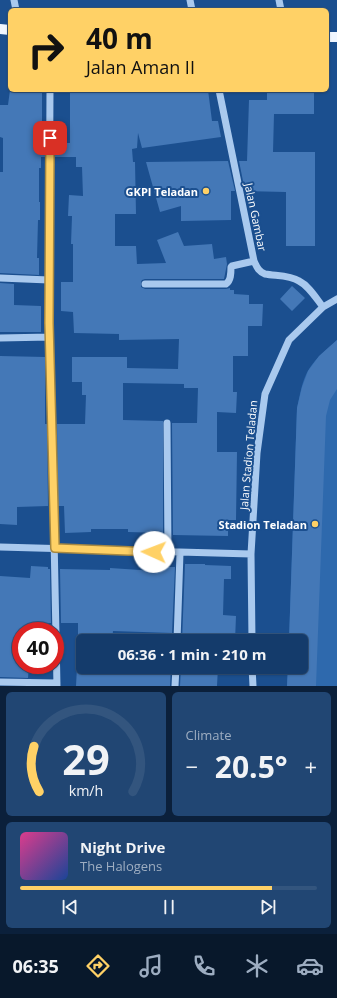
<!DOCTYPE html>
<meta charset="utf-8">
<style>
body{margin:0;font-family:"Open Sans",sans-serif;background:#214673;color:#f1f3f6;height:100vh;display:flex;flex-direction:column;font-size:15px;white-space:nowrap}
*{box-sizing:border-box;margin:0}
p{font-size:13px;color:#9dadc1}
.icon{flex:none;width:22px;height:22px;fill:none;stroke:currentColor;stroke-width:2;stroke-linecap:round;stroke-linejoin:round}
.map{position:relative;height:686px;overflow:hidden}
.panel{display:flex;flex-direction:column;gap:6px;padding:6px;background:#0b203b;flex:1}
.panel>*{flex:none}
.top-card{position:absolute;left:8px;top:8px;width:321px;height:84px;border-radius:6px;box-shadow:0 1px 3px #0004,0 0 0 1px #33557e;background:#ffd166;color:#111;overflow:hidden}
.speed{position:absolute;left:12px;top:622px;display:flex;gap:8px;font-size:20px;font-weight:700;text-align:center}
.speed>*{display:grid;place-content:center;width:52px;height:52px;border-radius:50%;background:#143b6b;box-shadow:0 1px 3px #0004,0 0 0 1px #33557e;line-height:1}
.speed .limit{border:6px solid #d22;background:#fff;color:#111}
.pin{position:absolute;display:grid;place-items:center;width:34px;height:34px;color:#fff;margin:-17px;border-radius:8px;box-shadow:0 2px 6px #0006}
.me{position:absolute;width:44px;margin:-22px;rotate:272deg;stroke-linejoin:round;filter:drop-shadow(0 0 3px #0008)}
.turn{display:flex;align-items:center;gap:14px;height:84px;padding:0 12px;font-size:18px}
.turn .icon{width:52px;height:52px;stroke-width:2.5}
.turn b{display:block;font-size:28px;line-height:34px}
.big{font-size:30px;font-weight:700;line-height:1.1}
.panel .widget{flex:1;display:flex;flex-direction:column;justify-content:center;gap:6px;min-width:0;padding:0 14px;border-radius:6px;background:#214673}
.panel .dial{align-items:center;gap:0}
.dial svg{height:104px;overflow:visible;fill:none;stroke:#33557e;stroke-width:7;stroke-linecap:round;text-anchor:middle}
.dial text{fill:#f1f3f6;stroke:none}
.song{display:flex;align-items:center;gap:12px}
.cover{width:48px;height:48px;border-radius:6px;background:linear-gradient(135deg,hsl(330 70% 55%),hsl(220 70% 35%))}
.played{height:4px;border-radius:2px;background:linear-gradient(90deg,#ffd166 85%,#33557e 85%)}
.keys{display:flex;justify-content:space-around;direction:ltr}
.heat{display:flex;justify-content:space-between;align-items:center;font-size:22px;direction:ltr}
.panel .tiles{flex:1;display:grid;gap:6px;grid-template-columns:1fr 1fr}
.widget:last-child{grid-column:span 2}
.trip{position:absolute;left:76px;top:634px;width:232px;height:40px;border-radius:6px;background:#143b6b;box-shadow:0 1px 3px #0004,0 0 0 1px #33557e;font-weight:700;line-height:40px;text-align:center}
.menu{display:flex;height:64px;justify-content:space-around;align-items:center;background:#08182b;color:#9dadc1}
.menu .icon{width:28px;height:28px}
.menu .on{color:#ffd166}
.menu b{font-size:18px;color:#f1f3f6}
.map>svg:first-child{display:block}
.green{fill:#2e69ad}
.building{fill:#4478b7}
.lines{fill:none;stroke-linecap:round;stroke-linejoin:round}
.minor{stroke:#a9c9ee;stroke-width:7}
.major{stroke:#f0f6ff;stroke-width:10}
.route-casing{stroke:#a68842;stroke-width:10}
.route{stroke:#ffd166;stroke-width:7}
.poi-dot{fill:#ffd166;stroke:#1b4f8f;stroke-width:1.5}
.labels{text-anchor:middle;dominant-baseline:central;stroke-width:4;stroke-linejoin:round;paint-order:stroke}
.poi-label{font-size:11px;font-weight:bold;fill:#fff;stroke:#1b4f8f;text-anchor:end}
.street-label{font-size:11px;fill:#fff;stroke:#1b4f8f}
</style>
<div class="map">
<svg width="337" height="686" viewBox="0 0 337 686">
<rect width="100%" height="100%" fill="#1b4f8f"/>
<path class="green" d="M337,340V686H287L288,667H301V641H289L297,408C300,395 302,380 309,369C316,358 327,349 337,340Z"/>
<path class="building" d="M10,90H42V143H45V157H41V168H39V202H40V220H38L37,258H39V275L0,273V172H3V138L0,137V105H8Z
M70,90H208L212,121H218L221,137L142,148L138,133L137,148L132,149L133,162H135L136,214H115V246H136L137,264L166,263L157,240L178,232L184,246L212,244L214,259L226,257L227,264L224,279H145L142,280L141,282V287L145,289H226L230,288V290H234V294L249,295V304H263L262,326H248V356H233V392H237L236,413L217,412V452H237L236,520H228V536L173,535L172,423H197L198,388H184V384L123,383V420L163,421V533L128,532V529H91V532L65,533L64,506H58L57,424H85L86,395H82V382H72V357H127V368L178,369L179,339L119,340V334L74,333L73,312L61,311V282H73V244H71L72,216H68L69,195L83,196L82,167H76V157H55V143H70Z
M267,90H314V114H274L273,152H315V246H286V192L245,191L239,161H247L249,100H267Z
M228,161L235,191H231V220L181,221V206L160,212L146,162Z
M0,283L14,284V305L41,306V332H0Z
M292,286L305,298L292,311L280,299Z
M337,340V389L330,400L326,416L316,686H287L288,667H301V641H289L297,408L302,387L308,371L319,356Z
M0,356L45,357V424H47L48,506L17,507V525L0,524Z
M185,564H205V565L231,566V579H224L223,615L236,616L235,641H182Z
M31,566L48,567V569H50L51,623H46V626H37V631H21V665H29L28,678L0,677V576L30,578Z
M155,567H175L172,633L113,631L112,641H78V623H61L60,569L110,570V568L155,571Z
M77,667H171L170,686H76Z
M181,667H218L217,686H180Z"/>
<g class="lines">
<path class="minor" d="M14,0L16,10
M190,0L192,10
M279,0L281,10
M50,90L49,280L50,337L57,686
M219,90L254,261C257,267 258,271 265,274C276,276 290,275 299,281C309,286 316,298 323,307
M0,278L49,280
M145,284H226C231,281 231,273 231,267L232,266L254,261
M0,338L50,337
M167,423L168,552
M0,547L251,554
M177,641L180,553
M252,641L251,554L257,453L265,394L289,340L323,307L337,299
M252,667L253,686
M0,682L57,683
M175,686L176,667"/>
<path class="major" d="M0,29L10,30
M327,37H337"/>
</g>
<g class="lines">
<g class="route-casing">
<path id="route" d="M50,138L49,323L55,548L154,552"/>
</g>
<use href="#route" class="route"/>
</g>
<g class="poi-dot">
<circle cx="206" cy="191" r="4"/>
<circle cx="315" cy="524" r="4"/>
</g>
<g class="labels">
<g class="poi-label">
<text x="198" y="191">GKPI Teladan</text>
<text x="307" y="524">Stadion Teladan</text>
</g>
<g class="street-label">
<text transform="translate(256 217) rotate(78)">Jalan Gambar</text>
<text transform="translate(248 455) rotate(-85)">Jalan Stadion Teladan</text>
</g>
</g>
</svg>
<div class="speed"><div class="limit">40</div></div>
<div class="pin" style="left:50px;top:138px;background:#d93025"><svg class="icon" aria-label="arrive" viewBox="0 0 24 24"><path d="M6 21V4h12l-3 4 3 4H6"/></svg></div>
<svg class="me" style="left:154px;top:552px" viewBox="-20 -20 40 40"><circle r="19" fill="#fff"/><path d="M0-13L10 11 0 6-10 11z" fill="#ffd166"/></svg>
<div class="trip">06:36 · 1 min · 210 m</div>
<div class="top-card">
<div class="turn"><svg class="icon" aria-label="right" viewBox="0 0 24 24"><path d="M7 20v-9h11M14 6l5 5-5 5"/></svg><div><b>40 m</b>Jalan Aman II</div></div>
</div>
</div>
<section class="panel">
<div class="tiles">
<div class="widget dial"><svg viewBox="0 0 100 80">
<path d="M14 69A42 42 0 1 1 86 69"/>
<path d="M14 69A42 42 0 0 1 10 34" stroke="#ffd166"/>
<text x="50" y="56" font-size="32" font-weight="700">29</text>
<text x="50" y="72" font-size="11">km/h</text>
</svg></div>
<div class="widget"><p>Climate</p>
<div class="heat"><a>−</a><b class="big">20.5°</b><a>+</a></div>
</div>
<div class="widget">
<div class="song"><i class="cover"></i><div><b>Night Drive</b><p>The Halogens</p></div></div>
<div class="played"></div>
<div class="keys"><svg class="icon" aria-label="previous" viewBox="0 0 24 24"><path d="M18 5L8 12l10 7zM5 5v14"/></svg><svg class="icon" aria-label="pause" viewBox="0 0 24 24"><path d="M8 5v14M16 5v14"/></svg><svg class="icon" aria-label="next" viewBox="0 0 24 24"><path d="M6 5l10 7-10 7zM19 5v14"/></svg></div>
</div>
</div>
</section>
<nav class="menu">
<b>06:35</b>
<svg class="icon on" aria-label="directions" viewBox="0 0 24 24"><path d="M12 3l9 9-9 9-9-9zM9 14v-3h6M13 9l2 2-2 2"/></svg>
<svg class="icon" aria-label="music" viewBox="0 0 24 24"><path d="M9 18V5l10-2v13"/><circle cx="6" cy="18" r="3"/><circle cx="16" cy="16" r="3"/></svg>
<svg class="icon" aria-label="phone" viewBox="0 0 24 24"><path d="M5 4h4l2 5-3 2q2 4 5 5l2-3 5 2v4C11 20 4 13 5 4z"/></svg>
<svg class="icon" aria-label="climate" viewBox="0 0 24 24"><path d="M12 3v18M4 7l16 10M4 17L20 7"/></svg>
<svg class="icon" aria-label="car" viewBox="0 0 24 24"><path d="M5 17H2v-5l4-1 3-4h7l3 4 3 1v5h-3M9 17h6M6 11h13"/><circle cx="7" cy="17" r="2"/><circle cx="17" cy="17" r="2"/></svg>
</nav>
